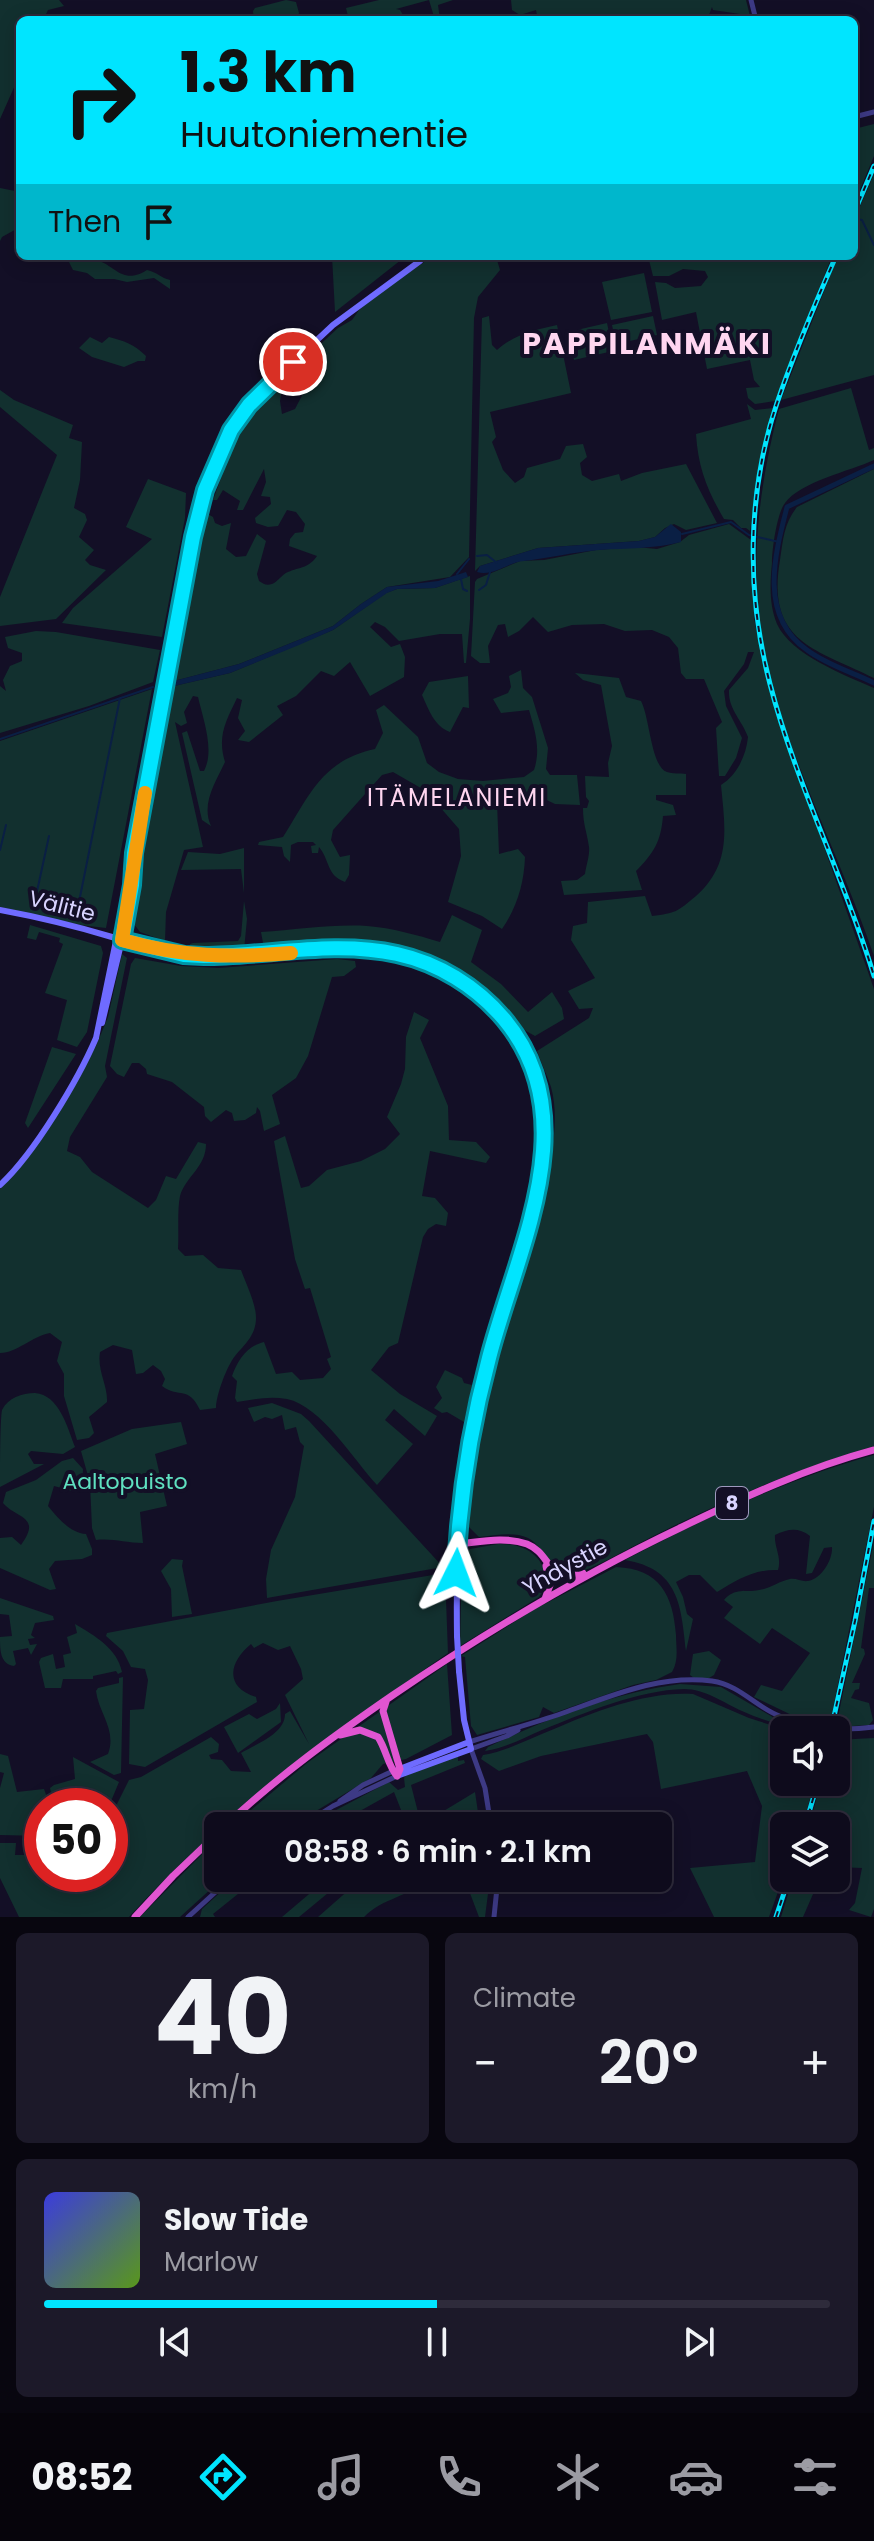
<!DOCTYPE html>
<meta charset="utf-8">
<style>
body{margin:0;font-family:Poppins,sans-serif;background:#1c1929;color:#f1f3f6;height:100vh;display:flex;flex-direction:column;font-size:30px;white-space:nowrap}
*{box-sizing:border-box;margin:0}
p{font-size:26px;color:#9b9ba3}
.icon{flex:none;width:44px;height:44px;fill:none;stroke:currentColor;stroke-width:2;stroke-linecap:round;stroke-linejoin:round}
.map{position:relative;height:1917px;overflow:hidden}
.details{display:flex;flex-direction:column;gap:16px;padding:16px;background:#08060f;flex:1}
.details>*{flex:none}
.guide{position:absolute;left:16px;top:16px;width:842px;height:244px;border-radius:12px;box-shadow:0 4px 20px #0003,0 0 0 2px #2e2b3b;background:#00e5ff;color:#111;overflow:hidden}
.tools{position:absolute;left:770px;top:1716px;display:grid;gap:16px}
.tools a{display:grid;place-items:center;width:80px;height:80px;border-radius:12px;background:#0e0b1c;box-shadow:0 4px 20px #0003,0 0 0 2px #2e2b3b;font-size:40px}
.speed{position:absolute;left:24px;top:1788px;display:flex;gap:16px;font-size:40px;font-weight:700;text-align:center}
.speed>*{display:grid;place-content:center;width:104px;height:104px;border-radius:50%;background:#0e0b1c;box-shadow:0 4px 20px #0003,0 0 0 2px #2e2b3b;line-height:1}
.speed .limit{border:12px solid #d22;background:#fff;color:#111}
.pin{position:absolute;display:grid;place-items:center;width:68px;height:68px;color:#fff;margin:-34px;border:4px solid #fff;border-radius:50%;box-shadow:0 2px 8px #0007}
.me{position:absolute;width:88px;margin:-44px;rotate:3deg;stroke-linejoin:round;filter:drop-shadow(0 0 6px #0008)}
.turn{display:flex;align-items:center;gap:28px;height:168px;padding:0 32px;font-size:36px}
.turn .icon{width:104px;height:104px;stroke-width:2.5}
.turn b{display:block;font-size:56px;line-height:68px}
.then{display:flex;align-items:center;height:76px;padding:0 32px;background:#0003;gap:16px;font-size:30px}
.big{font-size:60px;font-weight:600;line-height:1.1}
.details .card{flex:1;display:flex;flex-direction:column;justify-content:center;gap:12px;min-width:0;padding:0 28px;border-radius:12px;background:#1c1929}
.details .dial{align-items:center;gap:0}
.dial b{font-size:104px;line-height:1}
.song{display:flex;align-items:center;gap:24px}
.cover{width:96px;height:96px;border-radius:12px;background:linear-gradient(135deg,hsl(240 70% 55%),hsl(90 70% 35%))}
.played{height:8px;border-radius:4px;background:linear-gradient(90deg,#00e5ff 50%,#2e2b3b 50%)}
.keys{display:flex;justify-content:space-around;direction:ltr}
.heat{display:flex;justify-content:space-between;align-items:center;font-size:44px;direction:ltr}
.details .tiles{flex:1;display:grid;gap:16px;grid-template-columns:1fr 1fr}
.card:last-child{grid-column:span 2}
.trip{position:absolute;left:204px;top:1812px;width:468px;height:80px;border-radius:12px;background:#0e0b1c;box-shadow:0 4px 20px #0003,0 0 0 2px #2e2b3b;font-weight:600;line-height:80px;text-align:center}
.tabs{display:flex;height:128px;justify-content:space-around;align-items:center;background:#06040b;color:#9b9ba3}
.tabs .icon{width:56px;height:56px}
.tabs .selected{color:#00e5ff}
.tabs b{font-size:36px;color:#f1f3f6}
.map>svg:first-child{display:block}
.green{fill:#12302f}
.water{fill:#0a1f44}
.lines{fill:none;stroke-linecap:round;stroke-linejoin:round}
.stream{stroke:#0a1f44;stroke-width:2}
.canal{stroke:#0a1f44;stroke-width:5}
.tertiary{stroke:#3d3a85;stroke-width:5}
.secondary{stroke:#6f6bff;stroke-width:6}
.trunk{stroke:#e055d1;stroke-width:7}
.rail-casing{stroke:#00e5ff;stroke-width:5}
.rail{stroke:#130f26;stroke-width:2;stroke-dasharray:6;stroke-linecap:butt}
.secondary-bridge{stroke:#6f6bff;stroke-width:6}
.route-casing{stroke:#0095a6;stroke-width:20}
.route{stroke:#00e5ff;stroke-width:14}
.slow{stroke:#f59e0b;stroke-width:14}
.labels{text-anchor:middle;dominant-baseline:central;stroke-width:8;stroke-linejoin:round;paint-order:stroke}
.shield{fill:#130f26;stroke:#9e99be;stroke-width:2}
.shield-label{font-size:20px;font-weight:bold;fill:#d9d4ff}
.street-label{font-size:22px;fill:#d9d4ff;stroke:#130f26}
.park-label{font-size:22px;fill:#5fe0c0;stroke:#130f26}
.neighbourhood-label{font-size:24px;letter-spacing:2px;fill:#ffd6f0;stroke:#130f26}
.district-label{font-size:30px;font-weight:bold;letter-spacing:2px;fill:#ffd6f0;stroke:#130f26}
</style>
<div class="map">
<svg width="874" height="1917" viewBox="0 0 874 1917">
<rect width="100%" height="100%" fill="#130f26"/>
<path class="green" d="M0,0H59L64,6L48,10L43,20H20V74L0,119Z
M286,0L296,2L299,13L296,19L254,20L253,11L255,8Z
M379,0H453L438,5L440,20H435L429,0L396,9L400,10L406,20H358L359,17L349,20L346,8Z
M511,0H746L751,20L740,14L713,10L712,7L707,20H690L668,15L666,20H646V16L645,20H538L536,10L520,15L512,10Z
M874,124V156L854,204V129Z
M874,174V375L781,400L838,256H854V220Z
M0,188L20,192V227L2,237L0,241Z
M66,256H80L92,261L97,260C117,267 123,285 147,270C157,272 161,278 170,280V289L154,278L127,282L114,279H95L87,273L73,270Z
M332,256H406L335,312Z
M433,256H478V261L491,258L497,260L500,270L478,297L474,318L469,557L450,577L387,587L361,604L333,626L239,664L174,681L183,645V625L204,512L213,517L215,523L222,526L231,523L226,549L236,557L246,556L257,534L266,541L257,574L259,581C264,584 266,586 272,584C278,582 282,574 288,572C300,567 309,568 317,556L289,546L290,539L295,533L303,532L305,524L296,512L287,510L278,526L268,527L256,523L255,518L271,504L270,497L261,496L266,482L264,469L243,510H237L240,501L223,490L217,500H213L238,432L251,411L280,383L283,384L280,401L282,414L295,409L309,382L304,377L288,375L318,352H312L338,328L352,320L359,310L376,295Z
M648,256H832L775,401L755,404L748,398L746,388L760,387L754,380L750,360L707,369L696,312L662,320L655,282L666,283L675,288L701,286L708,277L705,271L683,269L669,276H653Z
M644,273L652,312L611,320L602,282Z
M489,316L492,345L497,350C515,334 535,330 557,325L571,393L490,412L496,437L492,442L503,470L515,483L524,477L527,468L560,459L566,446L583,444L587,457L580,463L582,475L592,481L619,474L621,481L642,473L686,464L717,523L686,530L674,524L665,528L655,537L639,541L538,548L480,566L475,571L482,318Z
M653,316L657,335L616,344L612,325Z
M607,323L613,351L574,360L568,332Z
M90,337L102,343L109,337C124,341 134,344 146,356L145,361H138L124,367L92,357L79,348Z
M851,388L869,450L874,448V460C850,471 800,482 785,503C777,513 772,549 772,563C770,583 769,605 777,624C791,655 845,675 874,688V956C843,865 799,779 772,687C746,595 755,500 779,409Z
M0,390L14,400L73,425L69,438L82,442L80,480L74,508L85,514L87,520L79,537L94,550L85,560L90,565L106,570L56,619L0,626V597L57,455L0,407Z
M747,404L755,410L773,408L759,463L750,531L746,528H741L733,520L724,519C707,490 698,467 696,434L751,419Z
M874,469V678C814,648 766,642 780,560C783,540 784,523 797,507Z
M148,479L186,493L185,518L162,637L62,623L73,608L152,539L126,527Z
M729,524L751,540L754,619L771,696L874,989V1446C789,1471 709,1507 630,1548C616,1555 583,1575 568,1573C548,1571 545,1547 528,1538C513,1531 494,1536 479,1537L469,1527L468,1508L482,1413L546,1190C551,1157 560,1119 551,1087C547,1075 541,1063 537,1051L589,1018L593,1008L579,1009L568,991L595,978L571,940L573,926L587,923L588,902L645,896L652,916C676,913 677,912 696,896C732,864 725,828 721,785C737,775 746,756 748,737C742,720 728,709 729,690L748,668L754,652H748L744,664L724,691L726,706L742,738L736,758L725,776H719L716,728L722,722L704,679H686L681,673L678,648L669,637L652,630L625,631L604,624L572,625L548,632L533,617L519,631L508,637L505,624L498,625L488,646L490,663H480L471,656L475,582L477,579L520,561L544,560L596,550L636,547L657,549L680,542L689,535Z
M470,576V619L466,663H464L462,634H440L399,641L385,627L375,622L370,627L391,647L400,644L405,657L404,677L370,696L350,662L334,676L321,671L296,696L277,706L283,715L249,742L238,740L245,731L238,718L242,700L237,698C226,721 217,736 225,762C215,783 201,804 211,826L202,820L182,733L187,731L200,771H204C215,750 203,719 198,697L193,696L184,712L187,723L181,726L175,722L203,847L184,850L166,912L165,941L140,932L134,924L142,847L168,705L174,686L230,673L333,630L386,593L397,589L435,588Z
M36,631L56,632L160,650L153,682L89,706L0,733V686L6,691L3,680L10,666L22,661V653L8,648L5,637Z
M165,650L168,654V667L131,851L122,871Z
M521,670L523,688L532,697L548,748L546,769L550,775H577L580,805L555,804L532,793L511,796L497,802L499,854L518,849L525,857C524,884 517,907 502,929L482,916L448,902L461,856L459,829L426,791L393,772L382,775L333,830L331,840L340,857L350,855L349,875L345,882C326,875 330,860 319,847L318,853H312L311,846L316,845L313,842H298L291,845L290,862L284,856L282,847L258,845L259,842L283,837C310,795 321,761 375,749L383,733L376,710L384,705L418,737L427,763L439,772L458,779L483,781L524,777L534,770C541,749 535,731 529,710L501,713L493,699L508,693L511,687L509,676Z
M575,673L619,678L626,697L641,701C650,718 651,767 667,772C672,774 680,773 686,774V795H656V800L673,805L676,815L663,816C661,841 654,853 636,871L642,890L564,895L561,881L577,880L585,874C586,866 590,855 589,847C587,832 583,825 583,808H587L589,801L586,797L585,776L609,777L608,763L612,746L601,685L583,680Z
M468,676L469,708L463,707L450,732C434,726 429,710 422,695L429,682Z
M152,689L106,928L80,925L0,907V741Z
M244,848V893L241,869L181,870L188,852L220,854Z
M244,901L247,919L244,950L191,952L190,944L193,943L238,941L241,936Z
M452,915L482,930L471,962L501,984L528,1012L552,992L562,1008L564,1019L535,1036L526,1031L501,1003L480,985L427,953L392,944L355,939L270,946L263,943L261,932C296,930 332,924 367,926C392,928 417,935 440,942Z
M30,925L101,946L103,953L87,1032L77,1047L57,1040L67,1000L45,993L63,944L59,942L60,938L39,932L36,940L27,938Z
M122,954L127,958L105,1066L107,1077L70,1137L67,1151L80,1157L92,1172L148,1208L156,1200L166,1176L176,1179L198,1142L206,1144C206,1167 186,1176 180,1196C177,1210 179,1234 178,1249L185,1256L203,1255L218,1268L241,1270C246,1284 256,1303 256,1318C256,1335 245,1344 235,1356C227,1366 216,1395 216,1408L200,1410C188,1385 180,1399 162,1386L165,1379L161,1371L153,1365L143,1373L136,1374L132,1350L113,1345L100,1352C97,1371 108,1385 107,1402L89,1417L94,1433L89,1438L77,1440L64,1396V1374L57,1361L62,1342L50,1333C32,1336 17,1353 0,1353V1189L26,1160L96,1046L108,1017Z
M135,958L181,966L218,968L337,959L355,961L356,967L344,976L332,977L308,1056L296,1078L272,1095L280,1124L264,1131L260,1111L257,1107L256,1113L245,1120L234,1121L232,1113L226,1110L211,1122L205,1116L204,1107L172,1082L147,1074L146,1069L139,1063H132L124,1077L117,1074L110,1066L131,964Z
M414,1012L429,1020L420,1038L448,1106L449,1140L476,1142L490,1157L486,1163L430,1151L422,1196L435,1198L448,1213L446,1226L436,1224L428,1229L423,1237L398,1343L389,1347L371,1370L400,1394L437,1416L425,1436L394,1409L385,1420L413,1444L377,1485C354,1460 321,1406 287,1399C270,1396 254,1399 237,1402L235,1398L237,1381L232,1376C238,1360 247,1346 264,1342L276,1374L292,1372L300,1380L323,1378L331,1369L327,1359L331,1357L310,1288L305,1289L295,1259L274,1141L285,1136L301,1188L309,1186L327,1170L361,1161L385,1149L400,1134L387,1117L401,1084L405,1069L406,1037Z
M52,1047L76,1054L28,1128L25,1123Z
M445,1370L462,1378L464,1383L472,1385L464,1422L447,1412L442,1413L434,1408L442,1398L436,1387Z
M35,1393C59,1395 67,1426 75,1447L63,1454L31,1451L28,1454L34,1464H44L0,1487C0,1472 0,1420 2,1410C8,1398 22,1393 35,1393Z
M272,1403L301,1414L309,1421L443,1567L267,1598L266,1579L271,1550L295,1497L304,1446L300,1442L296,1427L285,1430L282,1415L272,1419L265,1417L254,1422L248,1408Z
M181,1422L187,1444L155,1454L167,1506L140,1512L143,1543C126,1543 112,1538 96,1540L92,1528L90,1483L81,1451L132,1429Z
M874,1455V1507L830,1724L802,1720L754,1697L761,1685L782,1691L810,1653L772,1628L760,1644L724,1618L733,1607L724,1600C735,1587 745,1593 759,1590C770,1589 779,1581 790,1579C796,1578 802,1582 808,1581C822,1579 833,1559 832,1547L824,1548L812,1573L806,1574L810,1536C798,1527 788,1529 775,1535C774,1547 782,1557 778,1570C754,1569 737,1580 717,1592L700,1575H689L676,1582L683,1597L687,1614L693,1619L686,1651C681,1605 679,1569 625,1560C705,1518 787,1479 874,1455Z
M73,1458L83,1469L82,1490L76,1492L54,1486L48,1506C58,1518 70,1533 86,1534L92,1549V1555L82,1559L55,1561L49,1569L56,1589L50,1590L0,1568V1538L12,1537L21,1545C42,1516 17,1519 3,1503L6,1492L36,1480L62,1461Z
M874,1541V1588H869L861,1648L864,1649L865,1654L852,1683H860L859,1689L855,1690L851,1698L869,1703L873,1720L869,1725L836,1727Z
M498,1544C525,1543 548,1557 546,1587L539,1597L460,1646L462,1555L470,1549Z
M172,1559L183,1560L182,1566L192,1614L172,1617L171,1589L161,1571Z
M616,1567C660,1569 673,1595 676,1635C676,1648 679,1660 672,1672L656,1680L633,1685L554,1713L543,1707L539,1717L477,1735L471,1726L465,1657L461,1656L533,1610Z
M445,1573L448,1653C333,1733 223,1813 129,1917H19L0,1878V1843H16L15,1855H42V1874H110V1818L129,1780L141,1777L211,1737L219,1744L218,1752L209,1755L211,1759L222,1760L231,1771L251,1772L241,1753C256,1744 285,1734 285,1714L290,1711L309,1744L285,1695L303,1679L301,1669L290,1646L278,1650L263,1643L254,1648L251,1644C229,1662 224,1687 256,1697L257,1702L145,1767L129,1764L130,1710L144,1709L148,1680L145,1669L131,1667L123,1651L106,1636L107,1633L277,1601Z
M0,1598L53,1616L54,1620L35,1623L31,1635L35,1638L28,1639L30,1645L37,1644L31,1655L28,1648L13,1651L16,1664L14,1666C0,1664 0,1650 0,1637L12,1636L9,1615L0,1614Z
M75,1624C95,1636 117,1648 122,1672L118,1674L116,1671L93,1676V1679H63L61,1688H45L39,1662L41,1658L53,1654L56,1669L65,1667L63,1655L71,1653L67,1637L77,1633Z
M709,1651L721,1660L714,1675L709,1678H694L690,1675L693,1654Z
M447,1664L452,1735L406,1759L383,1764L371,1778L291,1826H232L307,1763Z
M123,1677L121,1773L114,1775L90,1762L108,1754C117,1730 99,1714 96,1691L98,1688L119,1683V1678Z
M680,1684L721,1687L776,1719L819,1730C791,1730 767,1722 742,1711C724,1703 705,1689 684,1689C639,1690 584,1713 542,1730C523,1738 506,1748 485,1751L488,1747C548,1718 614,1693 680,1684Z
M693,1694L749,1718L786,1730H784V1782H815L802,1826H784V1875L769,1917H714L690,1868L755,1862L762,1806L747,1771L661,1789L653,1742L647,1734L541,1756L499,1771L481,1759L483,1755C508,1751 530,1738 554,1729C595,1711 648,1691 693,1694Z
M280,1703L281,1722L238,1753L224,1727L249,1714L257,1719L276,1709Z
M874,1738V1909L871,1917L849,1910L855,1903L862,1868L836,1867V1826H809L821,1782H836V1740Z
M0,1754L8,1756L17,1792L44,1789L50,1806H42V1836L0,1835V1788L4,1773L0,1772Z
M458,1755V1761L464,1760L465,1763L411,1785L420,1820L431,1817L424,1823L475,1792L480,1826H402L400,1823L382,1826L403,1815L394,1792L333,1826H324L321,1818L389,1782L398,1790L405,1787L404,1778L406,1775Z
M73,1757L119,1782L109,1806H54L50,1788L54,1785L75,1779Z
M218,1838V1878H223L180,1917H140Z
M236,1878H258L213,1914L215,1917H200L202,1909Z
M328,1878H363L364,1882L369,1878H428C410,1897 382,1898 364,1917H318L351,1888L345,1879L299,1917H282Z
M446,1878H490L485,1917H479L465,1880L450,1881Z
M793,1878H820L803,1917H781Z"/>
<path class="water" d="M671,524L681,532V542C654,549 627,548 599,550C574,552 549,558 524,561C508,562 493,577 477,572L480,566L538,548L639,541L655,537Z
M466,572L468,577L435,588L397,589L387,593L333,630L299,645L230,673L174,686V681L239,664L333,626L361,604L387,587L438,581Z"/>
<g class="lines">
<path class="stream" d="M855,219L862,220L874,245
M682,534L731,522L749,535L779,542
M477,556L487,555L497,563
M457,574L469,559
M461,579L463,589L467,591
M479,590L486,585L490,572
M0,739L153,687
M0,850L6,825
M36,896L49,836
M79,902L120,698"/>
<path class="canal" d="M874,466L787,507C775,554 758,616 807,650C827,665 852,672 874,683"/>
<path class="tertiary" d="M751,0L756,20
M854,117L874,112
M469,1742C500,1732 532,1724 563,1713C611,1696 660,1674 712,1681C739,1685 754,1705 777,1715C807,1729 842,1731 874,1727
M340,1801L363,1785L393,1771
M301,1826L333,1806L397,1776
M491,1826L485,1788L471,1749L507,1736L518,1730
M188,1917L231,1878
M494,1917L498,1878"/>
<path class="secondary" d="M0,910C38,917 75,926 112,937C141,945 170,954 200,956C271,961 342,938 411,958C446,968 478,989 501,1016C572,1100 541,1180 514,1274C499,1322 485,1370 474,1420C458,1492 456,1563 457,1636
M102,1023L122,940L134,862
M96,1038L134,853L193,537L213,470L239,417L270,384L333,325L420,261L417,256
M0,1185C34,1154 78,1080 96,1038
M397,1770L469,1742
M397,1776L471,1749L464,1720L459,1671"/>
<path class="trunk" d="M457,1544C479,1542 505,1536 527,1544C552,1554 546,1584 583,1573
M545,1599L550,1585L546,1566
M386,1702L383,1711L400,1769L397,1776
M340,1735L360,1730L378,1737C386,1749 388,1766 397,1776
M225,1826C277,1777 335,1735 393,1695C486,1632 581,1575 682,1527C744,1497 807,1468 874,1450
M135,1917L173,1876L218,1833"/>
<g class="rail-casing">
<path id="rail" d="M854,213L874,166
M836,256C815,304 794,353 777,403C747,492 746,593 770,684C796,784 844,877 874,976
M831,1730L855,1621L874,1521
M805,1826L818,1782
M776,1917L789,1878"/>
</g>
<use href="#rail" class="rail"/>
<path class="secondary-bridge" d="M457,1636L459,1671"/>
</g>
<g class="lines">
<g class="route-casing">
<path id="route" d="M293,362L249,405L231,430L205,490L193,537L134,853L132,885L122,940L184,955L204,956C267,956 334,940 397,954C438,963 476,986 504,1019C588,1119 517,1249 489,1358C470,1429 459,1500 456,1573"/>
</g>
<use href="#route" class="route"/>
<path class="slow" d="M145,793L122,940C181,957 231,958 291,953"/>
</g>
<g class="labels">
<rect class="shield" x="716" y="1487" width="32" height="32" rx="6"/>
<g class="shield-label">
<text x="732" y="1503">8</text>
</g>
<g class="street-label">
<text transform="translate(62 906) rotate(14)">Välitie</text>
<text transform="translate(565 1567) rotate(-29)">Yhdystie</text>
</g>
<g class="park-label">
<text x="125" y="1481">Aaltopuisto</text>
</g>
<g class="neighbourhood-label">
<text x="457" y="797">ITÄMELANIEMI</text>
</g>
<g class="district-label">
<text x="647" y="343">PAPPILANMÄKI</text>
</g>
</g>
</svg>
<div class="tools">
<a><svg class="icon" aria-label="sound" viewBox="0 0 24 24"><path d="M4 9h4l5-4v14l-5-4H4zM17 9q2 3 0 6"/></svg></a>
<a><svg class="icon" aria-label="layers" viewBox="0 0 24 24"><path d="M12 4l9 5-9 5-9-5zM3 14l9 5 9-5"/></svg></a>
</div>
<div class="speed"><div class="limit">50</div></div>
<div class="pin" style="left:293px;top:362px;background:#d93025"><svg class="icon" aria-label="arrive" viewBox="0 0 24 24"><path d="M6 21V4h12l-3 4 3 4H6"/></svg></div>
<svg class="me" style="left:456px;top:1573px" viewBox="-20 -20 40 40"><path d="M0-17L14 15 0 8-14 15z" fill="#00e5ff" stroke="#fff" stroke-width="4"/></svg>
<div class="trip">08:58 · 6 min · 2.1 km</div>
<div class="guide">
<div class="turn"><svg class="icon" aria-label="right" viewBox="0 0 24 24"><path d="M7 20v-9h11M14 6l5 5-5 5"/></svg><div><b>1.3 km</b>Huutoniementie</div></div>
<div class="then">Then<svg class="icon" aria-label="arrive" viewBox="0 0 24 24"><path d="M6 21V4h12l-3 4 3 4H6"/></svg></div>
</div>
</div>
<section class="details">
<div class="tiles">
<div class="card dial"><b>40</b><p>km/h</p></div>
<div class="card"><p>Climate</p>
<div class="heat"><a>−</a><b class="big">20°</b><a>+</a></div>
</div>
<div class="card">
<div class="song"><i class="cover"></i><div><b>Slow Tide</b><p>Marlow</p></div></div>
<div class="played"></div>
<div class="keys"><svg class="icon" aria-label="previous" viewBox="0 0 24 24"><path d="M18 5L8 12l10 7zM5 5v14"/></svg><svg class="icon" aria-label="pause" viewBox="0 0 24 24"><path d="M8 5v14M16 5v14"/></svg><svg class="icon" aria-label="next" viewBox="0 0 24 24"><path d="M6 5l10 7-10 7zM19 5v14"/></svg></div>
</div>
</div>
</section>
<nav class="tabs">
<b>08:52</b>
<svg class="icon selected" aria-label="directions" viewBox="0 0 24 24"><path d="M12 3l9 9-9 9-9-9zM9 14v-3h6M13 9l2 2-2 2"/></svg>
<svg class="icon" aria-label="music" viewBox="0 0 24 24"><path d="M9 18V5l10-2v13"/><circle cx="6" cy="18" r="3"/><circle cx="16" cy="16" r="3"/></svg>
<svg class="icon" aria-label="phone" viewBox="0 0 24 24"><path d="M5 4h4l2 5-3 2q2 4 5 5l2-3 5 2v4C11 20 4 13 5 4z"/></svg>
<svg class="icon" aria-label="climate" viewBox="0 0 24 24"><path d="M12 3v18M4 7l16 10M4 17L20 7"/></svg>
<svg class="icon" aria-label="car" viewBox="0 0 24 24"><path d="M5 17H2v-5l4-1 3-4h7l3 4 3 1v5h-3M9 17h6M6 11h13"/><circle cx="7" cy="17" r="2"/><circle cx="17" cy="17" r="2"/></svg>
<svg class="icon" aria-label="filters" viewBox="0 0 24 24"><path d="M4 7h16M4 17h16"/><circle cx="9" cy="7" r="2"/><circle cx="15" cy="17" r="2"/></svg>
</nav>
